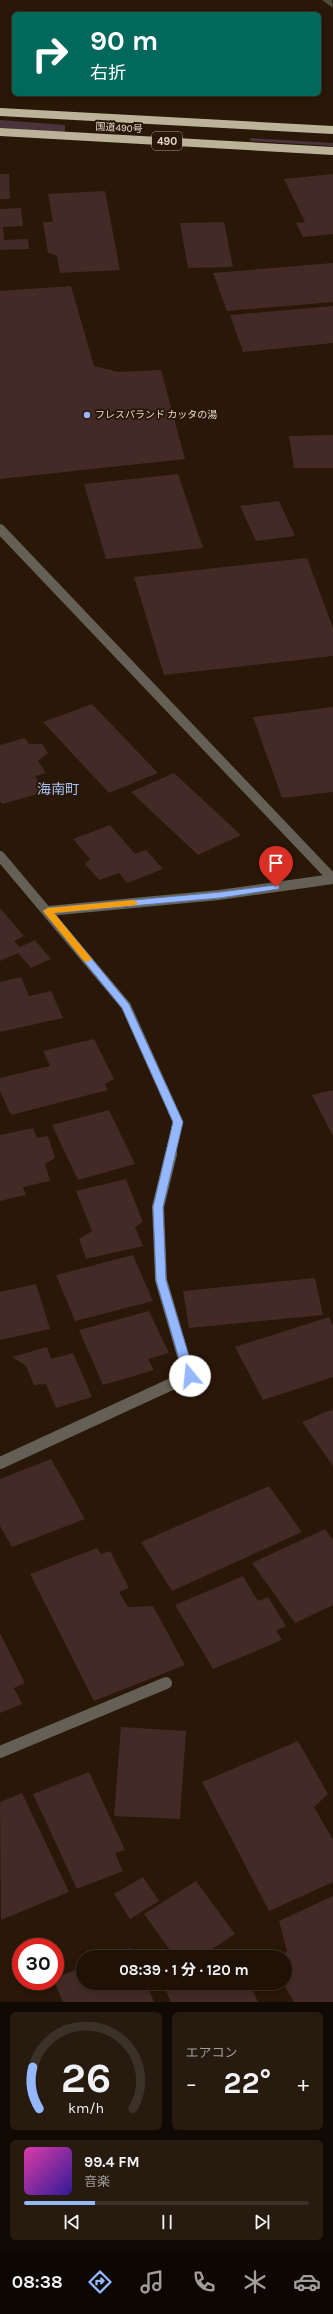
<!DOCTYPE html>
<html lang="ja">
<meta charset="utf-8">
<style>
body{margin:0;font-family:Karla,"Noto Sans JP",sans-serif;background:#271a0f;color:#f1f3f6;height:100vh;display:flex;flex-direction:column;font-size:15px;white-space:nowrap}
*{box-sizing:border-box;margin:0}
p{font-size:13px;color:#a19d9a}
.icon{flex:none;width:22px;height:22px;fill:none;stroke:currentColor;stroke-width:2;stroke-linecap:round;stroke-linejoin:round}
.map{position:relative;height:2002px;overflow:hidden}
.drawer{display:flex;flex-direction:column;gap:10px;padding:10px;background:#110903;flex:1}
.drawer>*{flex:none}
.banner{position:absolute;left:12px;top:12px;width:309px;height:84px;border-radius:6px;box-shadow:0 2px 6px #0003,0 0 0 1px #3c3127;background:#00695c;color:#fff;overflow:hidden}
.speed{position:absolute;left:12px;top:1938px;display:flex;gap:8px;font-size:20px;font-weight:700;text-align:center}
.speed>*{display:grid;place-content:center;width:52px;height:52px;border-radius:50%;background:#1f1105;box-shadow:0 2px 6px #0003,0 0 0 1px #3c3127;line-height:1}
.speed .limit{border:6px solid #d22;background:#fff;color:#111}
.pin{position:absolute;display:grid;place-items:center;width:34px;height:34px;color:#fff;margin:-41px -17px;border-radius:50% 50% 50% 0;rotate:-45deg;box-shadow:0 0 4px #0007}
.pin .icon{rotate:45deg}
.me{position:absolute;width:44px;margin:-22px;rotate:343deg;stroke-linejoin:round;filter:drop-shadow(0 0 3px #0008)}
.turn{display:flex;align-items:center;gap:14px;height:84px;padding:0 12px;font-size:18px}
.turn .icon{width:52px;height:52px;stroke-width:2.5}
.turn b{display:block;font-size:28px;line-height:34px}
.big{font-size:30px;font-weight:700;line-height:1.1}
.drawer .card{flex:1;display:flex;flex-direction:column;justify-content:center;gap:6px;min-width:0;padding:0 14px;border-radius:6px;background:#271a0f}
.drawer .dial{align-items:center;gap:0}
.dial svg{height:104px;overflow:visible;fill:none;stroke:#3c3127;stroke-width:7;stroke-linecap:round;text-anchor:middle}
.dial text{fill:#f1f3f6;stroke:none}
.song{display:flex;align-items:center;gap:12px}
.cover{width:48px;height:48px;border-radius:6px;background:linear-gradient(135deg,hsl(320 70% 55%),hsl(250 70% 35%))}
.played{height:4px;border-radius:2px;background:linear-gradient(90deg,#94b7fd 25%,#3c3127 25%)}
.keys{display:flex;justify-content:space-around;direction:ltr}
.heat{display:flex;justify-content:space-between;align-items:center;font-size:22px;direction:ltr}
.drawer .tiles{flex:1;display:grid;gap:10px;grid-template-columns:1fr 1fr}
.card:last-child{grid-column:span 2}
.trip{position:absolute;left:76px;top:1950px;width:216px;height:40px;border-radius:20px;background:#1f1105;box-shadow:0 2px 6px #0003,0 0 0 1px #3c3127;font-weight:700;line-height:40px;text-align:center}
.menu{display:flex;height:64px;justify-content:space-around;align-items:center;background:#0c0702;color:#a19d9a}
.menu .icon{width:28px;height:28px}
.menu .current{color:#94b7fd}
.menu b{font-size:18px;color:#f1f3f6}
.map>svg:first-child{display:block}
.green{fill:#4a343b}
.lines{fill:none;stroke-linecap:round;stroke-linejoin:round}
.stream{fill:#4b4b3e;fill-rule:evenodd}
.building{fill:#432a26}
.minor-far1{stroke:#646055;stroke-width:10}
.minor{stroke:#646055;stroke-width:12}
.trunk{stroke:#bcb299;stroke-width:8}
.route{fill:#94b7fd;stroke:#6077a4}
.slow{fill:#f59e0b}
.poi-dot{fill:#94b7fd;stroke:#291707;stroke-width:1.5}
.labels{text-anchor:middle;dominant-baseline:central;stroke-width:4;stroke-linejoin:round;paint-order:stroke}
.far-street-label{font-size:10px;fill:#e7dad0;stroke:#291707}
.far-poi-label{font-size:10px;fill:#e7dad0;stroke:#291707;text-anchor:start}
.shield{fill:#291707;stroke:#aea094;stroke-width:1}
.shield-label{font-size:11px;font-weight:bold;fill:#e7dad0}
.quarter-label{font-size:14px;fill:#a6c1f5;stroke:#291707}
</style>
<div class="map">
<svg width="333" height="2002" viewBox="0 0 333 2002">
<rect width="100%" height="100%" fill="#291707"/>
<path class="green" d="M0,120L65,125V132L0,128Z
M251,138L333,143V146L250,141Z"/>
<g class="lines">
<path class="stream" d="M322,0H332L333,8Z"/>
</g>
<path class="building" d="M0,174H9L10,199H0Z
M333,174V234L303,237L296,223L305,222L284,179Z
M105,191L120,270L60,273L57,256L48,253L43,222H53L48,194Z
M21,208L23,226L3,227L4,240L28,239L29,249L0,250V209Z
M224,222L233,267L188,268L180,223Z
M333,263V302L227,311L213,273Z
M71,286L94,366L118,372L161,370L185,459L0,479V291Z
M333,306V343L243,352L230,315Z
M333,435V468H294L289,436Z
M178,474L203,548L106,559L84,484Z
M279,501L295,536L256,541L240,506Z
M307,558L333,628V656L164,675L134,577Z
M92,704L158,773L109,793L43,722Z
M333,707V792L282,798L253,717Z
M25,738L29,744H42L48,753L38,761L46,773L35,776L45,792L2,804L0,801V745Z
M174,773L241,835L198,855L131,792Z
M110,825L135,854L146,850L163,869L127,883L119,873L99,880L85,864L90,859L73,839Z
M0,908L24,936L14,941L20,947L35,940L51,959L31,968L18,953L0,961Z
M21,977L29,996L51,991L63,1018L0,1032V982Z
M94,1039L114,1079L105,1084L108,1090L11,1115L0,1091V1078L50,1066L43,1051Z
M333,1090V1136L312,1095Z
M109,1110L135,1164L78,1180L52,1125Z
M33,1128L37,1138L48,1136L55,1158L45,1164L50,1181L23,1187L26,1195L0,1201V1135Z
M126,1179L143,1222L135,1227L143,1246L86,1259L79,1239L92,1231L76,1191Z
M133,1255L153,1301L75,1321L56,1275Z
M315,1278L323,1315L189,1328L183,1291Z
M36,1284L50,1329L0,1340V1292Z
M149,1311L169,1353L148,1359L154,1370L103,1385L79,1330Z
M329,1317L333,1325V1377L263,1400L235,1347Z
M47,1347L51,1359L73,1353L92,1397L56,1408L46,1384L34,1385L26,1366L12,1357Z
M333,1409V1466L302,1422Z
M51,1459L85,1519L12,1547L0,1526V1479Z
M269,1486L302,1532L172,1591L141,1542Z
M325,1529L333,1540V1605L295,1623L252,1563Z
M97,1548L101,1554L110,1551L129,1588L119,1592L128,1607L153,1606L185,1665L94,1701L30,1574Z
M243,1576L258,1601L268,1597L286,1626L276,1631L282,1640L213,1669L175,1605Z
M0,1633L25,1683L14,1688L22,1704L0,1713Z
M121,1727L186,1731L180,1819L114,1816Z
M298,1741L328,1794L314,1807L333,1840V1882L269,1911L202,1782Z
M89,1772L125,1850L115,1853L123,1871L77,1889L33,1794Z
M22,1793L69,1892L1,1920L0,1802Z
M143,1877L159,1901L130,1919L114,1894Z
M196,1881L235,1934L200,1957H175L144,1914Z
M333,1896V2002H294L283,1983H285V1957H280L287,1951L279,1921Z
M130,1948L134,1957H107Z
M83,1967V1983H146L154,2002H63L54,1981L55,1978Z
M171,1983H249L258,2002H171L164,1986Z"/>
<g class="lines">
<path class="minor-far1" d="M0,529L333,879
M0,856L126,1006L178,1122L170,1155
M48,911L219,895L333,879"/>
<path class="minor" d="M0,1463L189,1376L161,1280L158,1207L171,1154
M0,1752L166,1683"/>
<path class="trunk" d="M0,112L333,130
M0,132L333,151"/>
</g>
<path class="route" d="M276,885H279V889L220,898L54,913L129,1004L183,1122L163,1207L166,1280L195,1376L190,1381L184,1376L156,1280L153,1207L173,1122L122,1008L43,911L48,908L220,892Z"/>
<path class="slow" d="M133,900L138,903L136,905L54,913L90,957L92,959L87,962L84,961L43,911L48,908Z"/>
<circle class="poi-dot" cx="87" cy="415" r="4"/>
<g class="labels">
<g class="far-street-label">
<text transform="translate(119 128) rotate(3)">国道490号</text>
</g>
<g class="far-poi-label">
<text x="95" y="415">フレスパランド カッタの湯</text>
</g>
<rect class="shield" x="152" y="132" width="30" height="18" rx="3"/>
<g class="shield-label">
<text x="167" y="141">490</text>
</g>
<g class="quarter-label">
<text x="58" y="789">海南町</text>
</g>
</g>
</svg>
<div class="speed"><div class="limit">30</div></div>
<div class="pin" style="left:276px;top:887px;background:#d93025"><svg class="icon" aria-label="arrive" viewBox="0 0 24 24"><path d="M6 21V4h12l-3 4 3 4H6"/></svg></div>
<svg class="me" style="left:190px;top:1376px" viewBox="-20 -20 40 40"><circle r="19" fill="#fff"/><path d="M0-13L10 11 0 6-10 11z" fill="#94b7fd"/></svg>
<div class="trip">08:39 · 1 分 · 120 m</div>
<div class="banner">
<div class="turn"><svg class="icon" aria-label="right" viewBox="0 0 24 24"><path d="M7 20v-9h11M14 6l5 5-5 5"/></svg><div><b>90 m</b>右折</div></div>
</div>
</div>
<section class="drawer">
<div class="tiles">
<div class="card dial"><svg viewBox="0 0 100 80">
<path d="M14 69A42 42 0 1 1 86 69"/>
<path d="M14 69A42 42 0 0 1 9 37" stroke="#94b7fd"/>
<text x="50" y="56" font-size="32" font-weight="700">26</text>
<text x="50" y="72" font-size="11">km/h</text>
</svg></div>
<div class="card"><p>エアコン</p>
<div class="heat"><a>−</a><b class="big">22°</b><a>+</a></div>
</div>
<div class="card">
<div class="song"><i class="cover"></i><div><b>99.4 FM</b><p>音楽</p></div></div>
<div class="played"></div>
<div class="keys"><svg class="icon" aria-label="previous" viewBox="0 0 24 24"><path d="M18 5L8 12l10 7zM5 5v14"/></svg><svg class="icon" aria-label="pause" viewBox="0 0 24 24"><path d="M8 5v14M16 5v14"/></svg><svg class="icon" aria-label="next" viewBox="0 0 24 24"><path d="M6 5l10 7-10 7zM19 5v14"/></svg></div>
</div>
</div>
</section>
<nav class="menu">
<b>08:38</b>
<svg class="icon current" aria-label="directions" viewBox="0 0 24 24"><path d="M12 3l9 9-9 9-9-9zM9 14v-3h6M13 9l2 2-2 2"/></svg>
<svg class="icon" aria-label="music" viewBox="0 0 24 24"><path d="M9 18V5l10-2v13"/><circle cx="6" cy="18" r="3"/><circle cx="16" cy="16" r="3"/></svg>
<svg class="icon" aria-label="phone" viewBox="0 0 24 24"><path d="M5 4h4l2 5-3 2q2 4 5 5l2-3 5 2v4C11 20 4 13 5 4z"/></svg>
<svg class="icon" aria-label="climate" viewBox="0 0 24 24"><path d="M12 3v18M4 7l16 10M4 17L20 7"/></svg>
<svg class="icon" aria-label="car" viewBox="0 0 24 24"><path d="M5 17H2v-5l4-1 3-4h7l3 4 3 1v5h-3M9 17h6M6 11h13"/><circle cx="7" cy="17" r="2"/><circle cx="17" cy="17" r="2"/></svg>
</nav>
